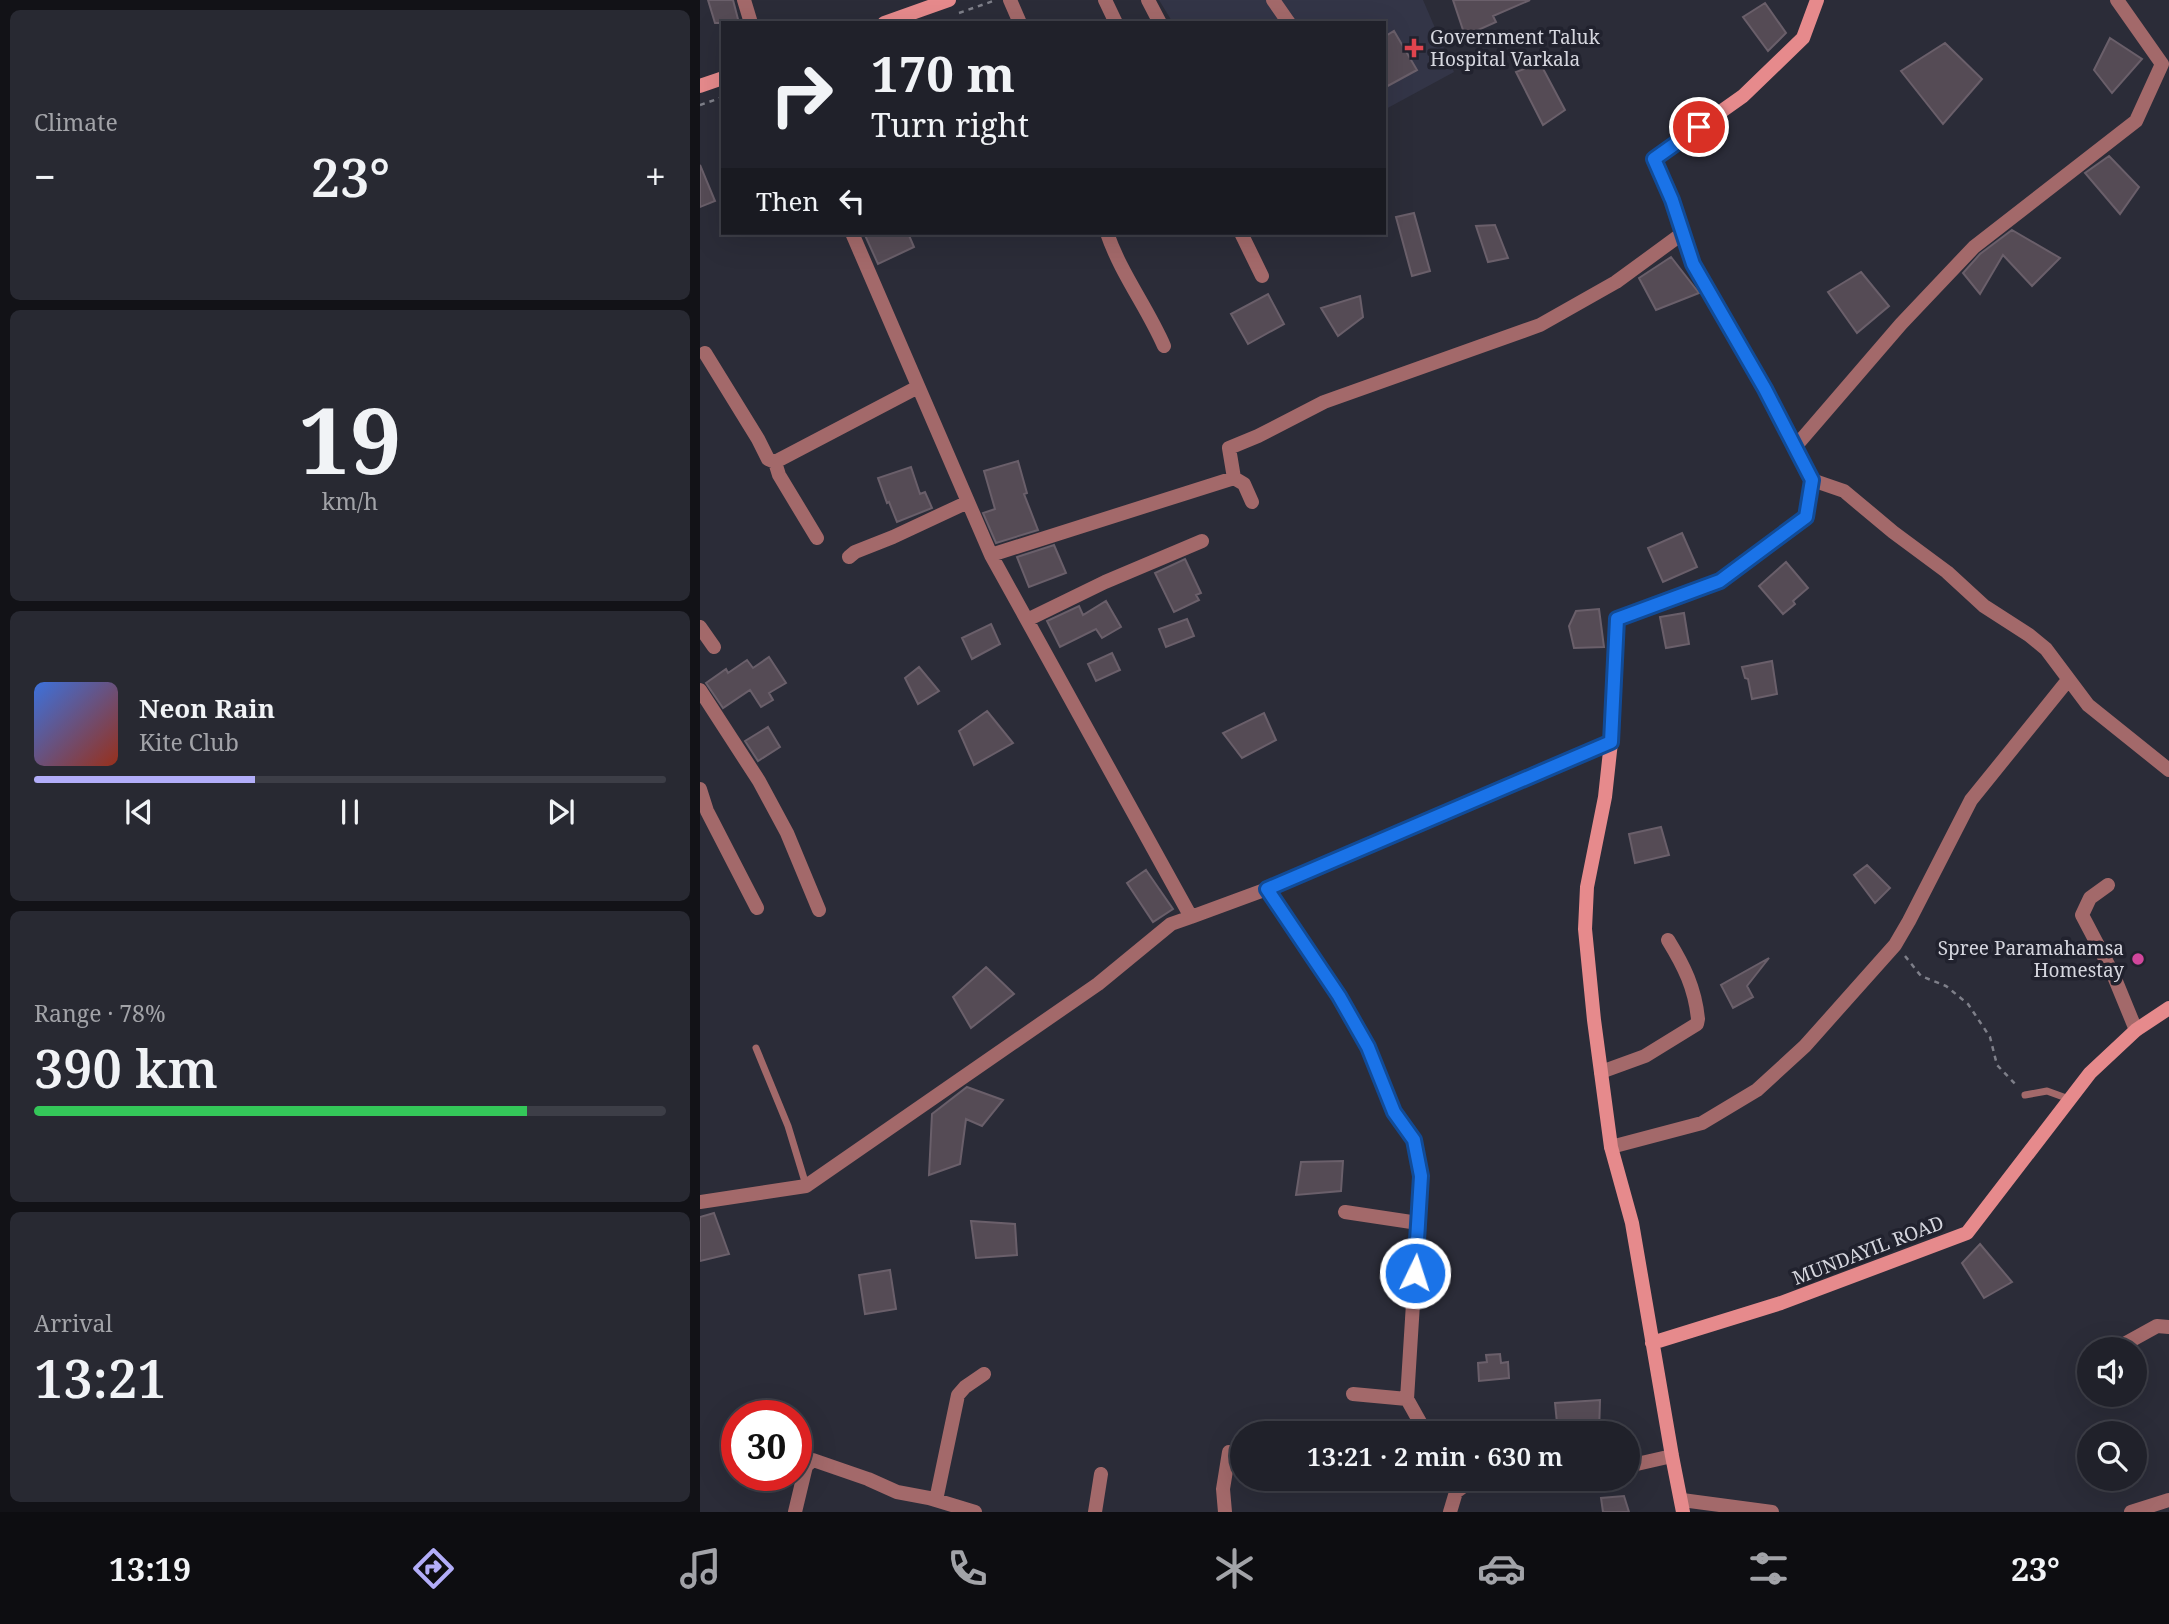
<!DOCTYPE html>
<meta charset="utf-8">
<style>
body{margin:0;font-family:"Noto Serif",serif;background:#282932;color:#f1f3f6;height:100vh;display:flex;flex-direction:column;font-size:26px;white-space:nowrap}
*{box-sizing:border-box;margin:0}
p{font-size:23px;color:#a2a3a8}
.icon{flex:none;width:38px;height:38px;fill:none;stroke:currentColor;stroke-width:2;stroke-linecap:round;stroke-linejoin:round}
.map{position:relative;flex:1;overflow:hidden}
.details{display:flex;flex-direction:column;gap:10px;padding:10px;background:#121217;width:700px}
.details>*{flex:none}
.hud{position:absolute;left:21px;top:21px;width:665px;height:214px;border-radius:0px;box-shadow:0 7px 28px #0002,0 0 0 2px #3d3e47;background:#20212a;color:#f1f3f6;overflow:hidden}
.tools{position:absolute;left:1377px;top:1337px;display:grid;gap:14px}
.tools a{display:grid;place-items:center;width:70px;height:70px;border-radius:50%;background:#20212a;box-shadow:0 7px 28px #0002,0 0 0 2px #3d3e47;font-size:35px}
.speed{position:absolute;left:21px;top:1400px;display:flex;gap:14px;font-size:35px;font-weight:700;text-align:center}
.speed>*{display:grid;place-content:center;width:91px;height:91px;border-radius:50%;background:#20212a;box-shadow:0 7px 28px #0002,0 0 0 2px #3d3e47;line-height:1}
.speed .limit{border:10px solid #d22;background:#fff;color:#111}
.pin{position:absolute;display:grid;place-items:center;width:60px;height:60px;color:#fff;margin:-30px;border:4px solid #fff;border-radius:50%;box-shadow:0 2px 7px #0007}
.me{position:absolute;width:77px;margin:-38px;rotate:4deg;stroke-linejoin:round;filter:drop-shadow(0 0 5px #0008)}
.turn{display:flex;align-items:center;gap:24px;height:147px;padding:0 35px;font-size:32px}
.turn .icon{width:91px;height:91px;stroke-width:2.5}
.turn b{display:block;font-size:49px;line-height:60px}
.then{display:flex;align-items:center;height:66px;padding:0 35px;background:#0003;gap:14px;font-size:26px}
.big{font-size:52px;font-weight:600;line-height:1.1}
.details .tile{flex:1;display:flex;flex-direction:column;justify-content:center;gap:10px;min-width:0;padding:0 24px;border-radius:10px;background:#282932}
.details .dial{align-items:center;gap:0}
.dial b{font-size:91px;line-height:1}
.song{display:flex;align-items:center;gap:21px}
.cover{width:84px;height:84px;border-radius:10px;background:linear-gradient(135deg,hsl(220 70% 55%),hsl(10 70% 35%))}
.played{height:7px;border-radius:4px;background:linear-gradient(90deg,#b2adf9 35%,#3d3e47 35%)}
.keys{display:flex;justify-content:space-around;direction:ltr}
.heat{display:flex;justify-content:space-between;align-items:center;font-size:38px;direction:ltr}
.charge{height:10px;border-radius:5px;background:linear-gradient(90deg,#34c759 78%,#3d3e47 0)}
.trip{position:absolute;left:530px;top:1421px;width:410px;height:70px;border-radius:35px;background:#20212a;box-shadow:0 7px 28px #0002,0 0 0 2px #3d3e47;font-weight:600;line-height:70px;text-align:center}
.menu{display:flex;height:112px;justify-content:space-around;align-items:center;background:#0d0d11;color:#a2a3a8}
.menu .icon{width:49px;height:49px}
.menu .active{color:#b2adf9}
.menu b{font-size:32px;color:#f1f3f6}
main{display:flex;flex:1;min-height:0}
.map>svg:first-child{display:block}
.built{fill:#333547}
.building{fill:#554b55;stroke:#6a5f6a;stroke-width:2}
.lines{fill:none;stroke-linecap:round;stroke-linejoin:round}
.path{stroke:#7e7f89;stroke-width:2.5;stroke-dasharray:5 5;stroke-linecap:butt}
.service{stroke:#a3696a;stroke-width:7}
.minor{stroke:#a3696a;stroke-width:14}
.secondary{stroke:#e68a8c;stroke-width:14}
.route-casing{stroke:#114b97;stroke-width:18}
.route{stroke:#1a73e8;stroke-width:12}
.health-dot{fill:#e0444e;stroke:#21222e;stroke-width:2.5}
.hotel-dot{fill:#d1479c;stroke:#21222e;stroke-width:2.5}
.labels{text-anchor:middle;dominant-baseline:central;stroke-width:7;stroke-linejoin:round;paint-order:stroke}
.poi-label{font-size:19px;fill:#d5d6de;stroke:#21222e;text-anchor:start}
.street-label{font-size:19px;fill:#d5d6de;stroke:#21222e}
</style>
<main>
<section class="details">
<div class="tile"><p>Climate</p>
<div class="heat"><a>−</a><b class="big">23°</b><a>+</a></div>
</div>
<div class="tile dial"><b>19</b><p>km/h</p></div>
<div class="tile">
<div class="song"><i class="cover"></i><div><b>Neon Rain</b><p>Kite Club</p></div></div>
<div class="played"></div>
<div class="keys"><svg class="icon" aria-label="previous" viewBox="0 0 24 24"><path d="M18 5L8 12l10 7zM5 5v14"/></svg><svg class="icon" aria-label="pause" viewBox="0 0 24 24"><path d="M8 5v14M16 5v14"/></svg><svg class="icon" aria-label="next" viewBox="0 0 24 24"><path d="M6 5l10 7-10 7zM19 5v14"/></svg></div>
</div>
<div class="tile"><p>Range · 78%</p><b class="big">390 km</b><div class="charge"></div></div>
<div class="tile"><p>Arrival</p><b class="big">13:21</b></div>
</section>
<div class="map">
<svg width="1469" height="1512" viewBox="0 0 1469 1512">
<rect width="100%" height="100%" fill="#2b2c38"/>
<path class="built" d="M459,0H723L754,72L684,110V23H473Z"/>
<path class="building" d="M8,0H33L39,23H15Z
M753,0H830L793,16L796,22L765,36Z
M1065,3L1086,33L1068,51L1043,17Z
M694,31L717,70L684,88V37Z
M1410,38L1442,59L1412,93L1394,70Z
M1245,43L1282,79L1243,124L1201,71Z
M840,63L865,110L843,125L816,72Z
M1409,156L1439,187L1420,214L1385,173Z
M0,165L15,201L0,207Z
M714,213L730,271L712,276L696,217Z
M795,225L808,258L788,262L776,226Z
M1312,230L1360,258L1332,286L1303,255L1280,294L1263,273L1280,254Z
M164,233H208L214,247L178,264Z
M971,257L999,293L956,310L939,278Z
M1161,272L1189,306L1157,333L1128,292Z
M568,294L584,324L548,344L531,314Z
M660,296L663,317L638,336L621,308Z
M318,461L327,493L324,494L338,530L296,543L283,513L295,509L284,471Z
M211,467L220,494L225,492L232,508L197,522L189,502L187,503L178,478Z
M982,533L997,567L963,582L948,548Z
M354,545L366,573L329,587L317,557Z
M485,559L501,593L496,595L499,600L474,612L455,573Z
M1086,562L1108,588L1093,601L1095,604L1083,614L1059,586Z
M406,601L421,627L402,638L396,629L360,647L347,621L379,606L383,615Z
M899,609L904,647L874,648L869,626L876,611Z
M984,613L989,644L966,648L960,617Z
M487,619L494,636L466,647L459,629Z
M291,624L300,644L272,659L262,638Z
M412,653L420,670L396,681L388,664Z
M69,657L86,683L69,693L73,700L61,707L50,690L23,708L6,683L26,669L28,673L47,660L53,668Z
M1072,661L1077,694L1052,699L1048,679L1045,678L1042,667Z
M219,667L239,691L218,704L205,678Z
M287,711L313,743L274,765L259,731Z
M564,713L576,740L542,758L523,733Z
M68,727L80,747L58,761L45,741Z
M961,827L969,855L935,863L929,834Z
M1167,865L1190,888L1175,903L1154,875Z
M446,870L473,909L453,922L427,883Z
M1069,958L1047,986L1053,997L1033,1008L1021,985Z
M286,967L314,994L271,1028L253,997Z
M267,1087L303,1100L282,1126L266,1119L260,1164L229,1175L232,1114Z
M643,1161L641,1191L596,1195L601,1162Z
M14,1213L29,1254L0,1261V1217Z
M271,1221L315,1224L317,1255L276,1258Z
M1280,1244L1312,1282L1284,1298L1262,1263Z
M190,1270L196,1309L165,1314L159,1275Z
M800,1354L801,1363L808,1362L809,1378L779,1381L778,1363L787,1362L786,1355Z
M900,1400L899,1433H858L855,1403Z
M924,1496L929,1512H903L901,1498Z"/>
<g class="lines">
<path class="path" d="M259,13L296,0
M0,105L23,97
M1205,956L1221,976L1246,986L1268,1004L1290,1037L1297,1065L1318,1087"/>
<path class="service" d="M56,1048L88,1126L106,1185
M1325,1095L1347,1091L1369,1099"/>
<path class="minor" d="M44,0L51,23
M310,0L320,23
M405,0L416,23
M448,0L460,23
M573,0L589,23
M152,233L291,555L491,917L567,889L911,742
M407,233C421,274 447,307 464,346
M541,233L562,276
M5,353L58,439L68,459L75,462L218,387
M1095,447L1201,324L1274,247L1436,121L1462,64L1417,0
M75,462L79,475L117,538
M534,478L529,448L558,436L624,402L840,325L916,282L983,233
M1112,480L1144,491L1193,532L1247,572L1284,606L1329,635L1346,649L1388,705L1469,770
M291,555L534,478L544,484L552,502
M149,557L155,552L193,537L268,502
M327,620L405,582L502,541
M0,627L14,647
M0,690L59,781L87,833L119,910
M0,789L7,811L57,908
M1408,885L1390,898L1382,915L1413,974L1436,1030
M567,889L639,996L668,1047L694,1112L714,1140L721,1176L707,1399L726,1433
M901,1072L945,1056L997,1024L998,1019C995,988 984,966 968,940
M911,1147L1002,1123L1057,1090L1105,1046L1195,945L1209,921L1271,800L1368,680
M0,1202L106,1186L398,984L471,924L491,917
M645,1212L718,1223
M1419,1347L1457,1326L1469,1327
M653,1394L707,1399
M96,1454L109,1462
M928,1466L972,1456
M651,1481L747,1485L759,1488
M236,1500L258,1395L265,1387L284,1374
M982,1500L1072,1512
M95,1512L106,1466L113,1460L168,1479L197,1492L229,1498L275,1512
M395,1512L401,1474
M525,1512L523,1489L529,1452
M750,1512L756,1492L764,1486L849,1479
M1431,1512L1469,1500"/>
<path class="secondary" d="M184,23L249,0
M0,86L23,78
M952,1343L1081,1303L1267,1233L1390,1073L1436,1030L1469,1008
M983,1512L972,1456L932,1223L911,1147L894,1020L885,929L887,887L905,797L911,742L917,619L1020,581L1106,517L1112,480L1065,389L993,264L972,200L954,159L1043,96L1103,38L1117,0"/>
</g>
<g class="lines">
<g class="route-casing">
<path id="route" d="M715,1273L721,1176L714,1140L694,1112L668,1047L639,996L567,889L911,742L917,619L1020,581L1106,517L1112,480L1065,389L993,264L972,200L954,159L999,127"/>
</g>
<use href="#route" class="route"/>
</g>
<path class="health-dot" d="M710.5 37.5h7v7h7v7h-7v7h-7v-7h-7v-7h7z"/>
<circle class="hotel-dot" cx="1438" cy="959" r="7"/>
<g class="labels">
<g class="poi-label">
<text x="730" y="37">Government Taluk<tspan x="730" dy="22">Hospital Varkala</tspan></text>
<text x="1424" y="948" text-anchor="end">Spree Paramahamsa<tspan x="1424" dy="22">Homestay</tspan></text>
</g>
<g class="street-label">
<text transform="translate(1168 1250) rotate(-21)">MUNDAYIL ROAD</text>
</g>
</g>
</svg>
<div class="tools">
<a><svg class="icon" aria-label="sound" viewBox="0 0 24 24"><path d="M4 9h4l5-4v14l-5-4H4zM17 9q2 3 0 6"/></svg></a>
<a><svg class="icon" aria-label="search" viewBox="0 0 24 24"><circle cx="10" cy="10" r="6"/><path d="M15 15l6 6"/></svg></a>
</div>
<div class="speed"><div class="limit">30</div></div>
<div class="pin" style="left:999px;top:127px;background:#d93025"><svg class="icon" aria-label="arrive" viewBox="0 0 24 24"><path d="M6 21V4h12l-3 4 3 4H6"/></svg></div>
<svg class="me" style="left:715px;top:1273px" viewBox="-20 -20 40 40"><circle r="17" fill="#1a73e8" stroke="#fff" stroke-width="3"/><path d="M0-11L8 9 0 5-8 9z" fill="#fff"/></svg>
<div class="trip">13:21 · 2 min · 630 m</div>
<div class="hud">
<div class="turn"><svg class="icon" aria-label="right" viewBox="0 0 24 24"><path d="M7 20v-9h11M14 6l5 5-5 5"/></svg><div><b>170 m</b>Turn right</div></div>
<div class="then">Then<svg class="icon" aria-label="left" viewBox="0 0 24 24"><path d="M17 20v-9H6M10 6l-5 5 5 5"/></svg></div>
</div>
</div>
</main>
<nav class="menu">
<b>13:19</b>
<svg class="icon active" aria-label="directions" viewBox="0 0 24 24"><path d="M12 3l9 9-9 9-9-9zM9 14v-3h6M13 9l2 2-2 2"/></svg>
<svg class="icon" aria-label="music" viewBox="0 0 24 24"><path d="M9 18V5l10-2v13"/><circle cx="6" cy="18" r="3"/><circle cx="16" cy="16" r="3"/></svg>
<svg class="icon" aria-label="phone" viewBox="0 0 24 24"><path d="M5 4h4l2 5-3 2q2 4 5 5l2-3 5 2v4C11 20 4 13 5 4z"/></svg>
<svg class="icon" aria-label="climate" viewBox="0 0 24 24"><path d="M12 3v18M4 7l16 10M4 17L20 7"/></svg>
<svg class="icon" aria-label="car" viewBox="0 0 24 24"><path d="M5 17H2v-5l4-1 3-4h7l3 4 3 1v5h-3M9 17h6M6 11h13"/><circle cx="7" cy="17" r="2"/><circle cx="17" cy="17" r="2"/></svg>
<svg class="icon" aria-label="filters" viewBox="0 0 24 24"><path d="M4 7h16M4 17h16"/><circle cx="9" cy="7" r="2"/><circle cx="15" cy="17" r="2"/></svg>
<b>23°</b>
</nav>
